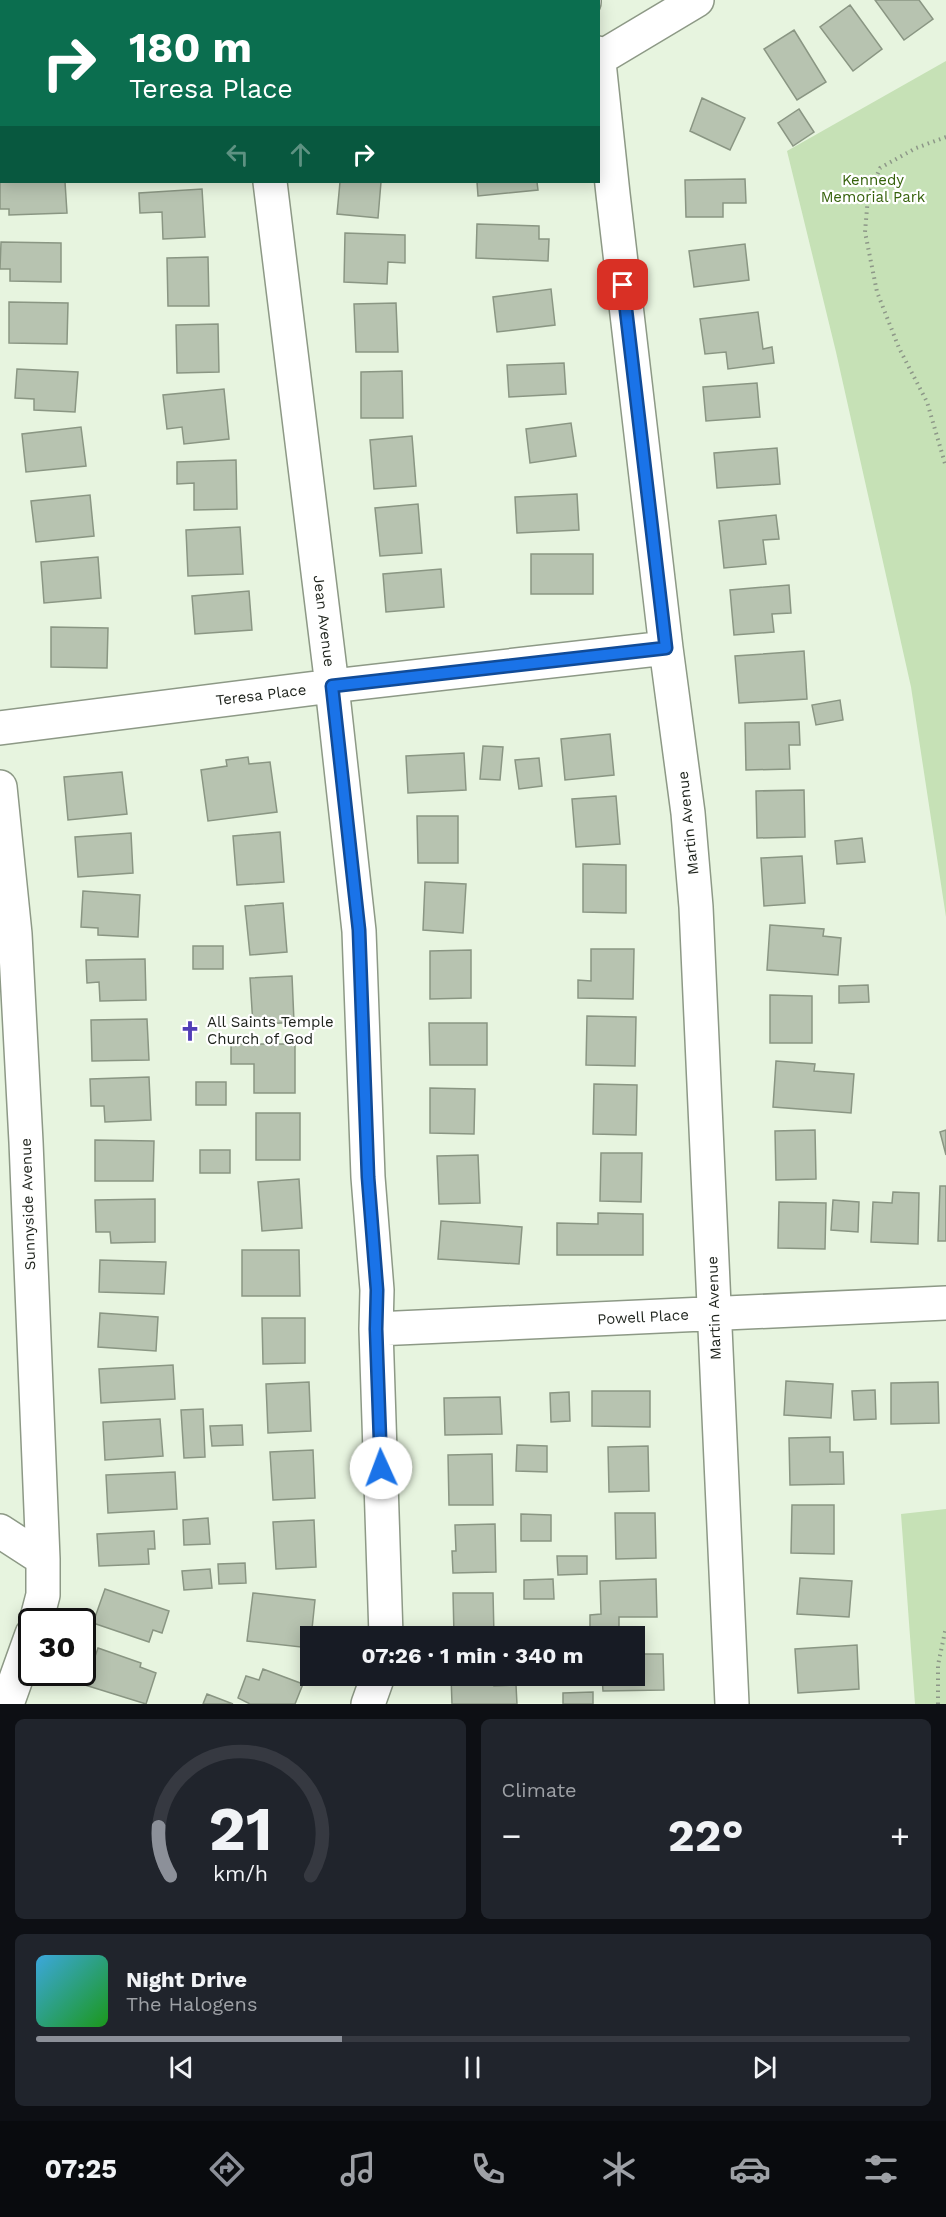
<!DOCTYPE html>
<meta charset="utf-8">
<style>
body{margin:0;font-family:"Work Sans",sans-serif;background:#20242c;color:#f1f3f6;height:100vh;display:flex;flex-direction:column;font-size:22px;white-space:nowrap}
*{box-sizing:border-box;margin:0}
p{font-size:20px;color:#9ea1a6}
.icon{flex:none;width:33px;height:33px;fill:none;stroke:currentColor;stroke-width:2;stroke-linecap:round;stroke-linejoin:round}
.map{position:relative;height:1704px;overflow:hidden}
.panel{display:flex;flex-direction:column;gap:15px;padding:15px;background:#0d0f14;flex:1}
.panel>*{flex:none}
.guide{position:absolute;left:0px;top:0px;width:600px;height:183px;box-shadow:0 3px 15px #0003;background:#0b6e4f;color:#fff;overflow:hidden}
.speed{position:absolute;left:18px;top:1608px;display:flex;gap:12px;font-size:30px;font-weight:700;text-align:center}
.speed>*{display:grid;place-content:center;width:78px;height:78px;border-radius:50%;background:#171b24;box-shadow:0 3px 15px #0003;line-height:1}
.speed .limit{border:3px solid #111;border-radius:9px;background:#fff;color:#111}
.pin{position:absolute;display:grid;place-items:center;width:51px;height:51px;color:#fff;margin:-26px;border-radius:12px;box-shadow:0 3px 9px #0006}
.me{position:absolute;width:66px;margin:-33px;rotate:358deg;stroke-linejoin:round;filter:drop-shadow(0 0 4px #0008)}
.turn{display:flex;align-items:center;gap:21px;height:126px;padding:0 30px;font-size:27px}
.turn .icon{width:78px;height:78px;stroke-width:2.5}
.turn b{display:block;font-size:42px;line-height:51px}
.lanes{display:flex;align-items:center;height:57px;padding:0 30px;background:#0003;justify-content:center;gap:30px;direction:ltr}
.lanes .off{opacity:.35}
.big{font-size:45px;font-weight:700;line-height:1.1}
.panel .tile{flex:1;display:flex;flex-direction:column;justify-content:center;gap:9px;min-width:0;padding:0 21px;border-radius:9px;background:#20242c}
.panel .dial{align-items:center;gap:0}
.dial svg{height:156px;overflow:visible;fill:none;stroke:#363941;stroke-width:7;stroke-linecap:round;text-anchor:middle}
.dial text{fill:#f1f3f6;stroke:none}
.song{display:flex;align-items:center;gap:18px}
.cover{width:72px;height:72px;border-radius:9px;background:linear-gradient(135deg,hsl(200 70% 55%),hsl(120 70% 35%))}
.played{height:6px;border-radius:3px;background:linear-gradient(90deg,#8c9099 35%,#363941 35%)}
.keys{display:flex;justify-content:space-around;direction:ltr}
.heat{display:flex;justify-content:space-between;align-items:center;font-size:33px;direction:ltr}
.panel .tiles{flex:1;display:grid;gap:15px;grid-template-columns:1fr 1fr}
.tile:last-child{grid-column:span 2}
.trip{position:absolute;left:300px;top:1626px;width:345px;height:60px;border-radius:0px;background:#171b24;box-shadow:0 3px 15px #0003;font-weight:700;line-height:60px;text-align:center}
.menu{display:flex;height:96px;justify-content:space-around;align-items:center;background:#090b0e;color:#9ea1a6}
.menu .icon{width:42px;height:42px}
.menu .selected{color:#8c9099}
.menu b{font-size:27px;color:#f1f3f6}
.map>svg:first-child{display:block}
.green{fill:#c6e1b6}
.building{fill:#b7c3b0;stroke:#8a9683;stroke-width:1.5}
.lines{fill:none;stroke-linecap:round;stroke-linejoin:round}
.minor-casing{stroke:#8d9986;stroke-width:36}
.path{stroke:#8d9788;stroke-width:4;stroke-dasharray:1.5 4.5;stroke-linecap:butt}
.minor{stroke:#fff;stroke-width:33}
.route-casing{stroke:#114b97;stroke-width:15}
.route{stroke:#1a73e8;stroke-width:10}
.labels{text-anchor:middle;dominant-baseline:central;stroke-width:4.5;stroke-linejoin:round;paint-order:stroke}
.park-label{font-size:15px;fill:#36620c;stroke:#fff}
.street-label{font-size:15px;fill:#1d221b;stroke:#fff}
.poi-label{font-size:15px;fill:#1d221b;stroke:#fff;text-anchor:start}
</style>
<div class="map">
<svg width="946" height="1704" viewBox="0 0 946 1704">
<rect width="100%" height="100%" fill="#e7f4df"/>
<path class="green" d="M946,61V917L911,687L836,352L787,151Z
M946,1509V1704H915L901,1514Z"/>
<path class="building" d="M127,0H170V2H127Z
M310,0H353L354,1L311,2Z
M875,0H919L933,19L904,40Z
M850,5L882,49L853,71L820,27Z
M794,30L826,82L797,100L764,49Z
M702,98L745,118L730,150L690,131Z
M0,107H2L0,148Z
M799,109L814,132L793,146L778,123Z
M0,174L2,182H65L67,213L9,215V209H0Z
M745,179L746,203H723V217H686L685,180Z
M340,182H381L378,218L337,214Z
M477,182H537L538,190L478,196Z
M202,189L205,237L163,239L162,212L140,213L139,193Z
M477,224L539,226V239H549L548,261L476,258Z
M345,233L405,235V263L388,262L387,284L344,282Z
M1,242L61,243V282L10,281V269H0Z
M745,244L749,280L694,287L689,251Z
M208,257L209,306H168L167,258Z
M551,289L555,325L497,332L493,297Z
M9,302L68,303L67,344L9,343Z
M396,303L398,352H356L354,304Z
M758,312L763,349L772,347L774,363L728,369L726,352L705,354L700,319Z
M218,324L219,372L177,373L176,325Z
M564,363L566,394L509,397L507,365Z
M17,369L78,372L75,412L34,410V399L15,398Z
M402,371L403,418H361V372Z
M757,383L760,417L706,421L703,387Z
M224,389L229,439L184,444L182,427L167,429L163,395Z
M571,423L576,456L530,463L526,429Z
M81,427L86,466L26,472L22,434Z
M412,436L416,486L374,489L370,440Z
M777,448L780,484L717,488L714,453Z
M236,460L237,509L194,510V483L177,484V462Z
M577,494L579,530L517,533L515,497Z
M90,495L94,536L36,542L31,501Z
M418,504L422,553L380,556L375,508Z
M776,515L779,539L763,540L766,564L724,568L719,521Z
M240,527L243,574L188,576L186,530Z
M531,554H593V594H531Z
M98,557L101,598L44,603L41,562Z
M441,569L444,607L386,612L383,574Z
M789,585L791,613L772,614L774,632L734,635L730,590Z
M249,591L252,630L195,634L192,596Z
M51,627L108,628L107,668L51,667Z
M804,651L807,699L739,703L735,656Z
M840,700L843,720L816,725L812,705Z
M799,722L800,745H789L790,769L746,770L745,723Z
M610,734L614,775L565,780L561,739Z
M483,746L503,747L500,780L480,779Z
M464,753L466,790L408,793L406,756Z
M248,757L249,764L270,762L277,812L208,821L201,770L227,766L226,760Z
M539,758L542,786L519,789L515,760Z
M122,772L127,814L68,820L64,777Z
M804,790L805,837L757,838L756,791Z
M616,796L620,844L576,847L572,799Z
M417,816H458V863H418Z
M280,832L284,882L237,885L233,836Z
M131,833L133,873L78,877L75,837Z
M862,838L865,862L837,864L835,841Z
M802,856L805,903L764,906L761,858Z
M583,864L626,865V913L583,912Z
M425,882L466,884L463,933L423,930Z
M83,891L140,895L138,937L98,935V928L81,927Z
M283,903L287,952L250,955L245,906Z
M770,925L824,929L823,936L841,938L838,975L767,970Z
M193,946H223V969H193Z
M591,949H634L633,999L578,998V980L591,981Z
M471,950V998L430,999V951Z
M145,959L146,1000L100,1001L99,982L87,983L86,960Z
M292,976L294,1022L253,1025L250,978Z
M868,985L869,1002L839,1003V986Z
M770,995L812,996V1043H770Z
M587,1016L636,1017L635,1066L586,1065Z
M147,1019L149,1060L92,1061L91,1020Z
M429,1023H487V1065H430Z
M231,1044H295V1093H254V1064H231Z
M776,1061L815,1064L814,1071L854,1074L851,1113L773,1107Z
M149,1077L151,1120L105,1122L104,1106H91L90,1079Z
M196,1082H226V1105H196Z
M594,1084L637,1085L636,1135L593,1134Z
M430,1088L475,1089L474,1134L430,1133Z
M256,1113H300V1160H256Z
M815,1130L816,1179L776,1180L775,1131Z
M946,1130V1155L940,1132Z
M95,1140L154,1141L153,1181H95Z
M200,1150H230V1173H200Z
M601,1153H642L641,1202L600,1201Z
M478,1155L480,1203L439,1204L437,1156Z
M299,1179L302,1228L262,1231L258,1182Z
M940,1186H946V1241H938Z
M893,1192L919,1193L918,1244L871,1242L873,1202L892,1203Z
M155,1199V1242L111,1243L110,1232H96L95,1200Z
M833,1200L859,1202L858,1232L831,1230Z
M779,1202L826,1203L825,1249L778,1248Z
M598,1213L643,1214V1255H557V1223L598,1224Z
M441,1221L522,1227L519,1264L438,1259Z
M242,1250H299L300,1296H242Z
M100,1260L166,1262L164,1294L99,1292Z
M100,1313L158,1317L156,1351L98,1347Z
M262,1318H305V1363L263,1364Z
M173,1365L175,1399L101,1403L99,1369Z
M786,1381L833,1384L831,1418L784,1415Z
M309,1382L311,1431L268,1433L266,1384Z
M938,1382L939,1423L891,1424V1383Z
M875,1390L876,1419L854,1420L852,1391Z
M592,1391H650V1427L592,1426Z
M569,1392L570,1421L551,1422L550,1393Z
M500,1397L502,1434L445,1435L444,1398Z
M203,1409L205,1457L184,1458L181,1410Z
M160,1419L163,1456L105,1460L103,1422Z
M242,1425L243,1445L212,1446L210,1426Z
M830,1437V1452H843L844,1484L790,1485L789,1438Z
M517,1445L547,1446V1472L516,1471Z
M648,1446L649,1491L609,1492L608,1447Z
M313,1450L315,1498L273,1500L270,1452Z
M492,1454L493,1505H449L448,1455Z
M175,1472L177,1509L108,1513L106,1475Z
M792,1505H834V1554L791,1553Z
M615,1513H655L656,1558L616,1559Z
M521,1514L551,1515V1541H521Z
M208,1518L210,1544L184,1545L183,1520Z
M314,1520L316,1567L276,1569L273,1522Z
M495,1524L496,1572L453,1573L452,1551H456L455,1525Z
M154,1531L155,1549H148L149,1564L99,1566L97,1534Z
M557,1556H587V1574L558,1575Z
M245,1563L246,1583L219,1584L218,1564Z
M210,1569L212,1588L184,1590L182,1571Z
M800,1578L852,1581L849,1617L797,1614Z
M553,1579L554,1599H524V1580Z
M656,1579L657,1617H619V1632L590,1633V1615L601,1614L600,1581Z
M105,1589L169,1611L162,1633L153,1630L149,1642L93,1623Z
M253,1593L315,1600L310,1648L247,1641Z
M453,1593H493L494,1636H454Z
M857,1645L859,1689L798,1693L795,1649Z
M98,1648L141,1663L140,1667L156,1673L146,1704L85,1685Z
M634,1654H663L664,1690L603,1691L602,1677H591L634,1676Z
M263,1669L303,1684L295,1704H250L238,1698L246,1676L259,1680Z
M451,1676H494V1686L516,1685L517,1704H452Z
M593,1692V1704H563V1693Z
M207,1694L233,1704H203Z"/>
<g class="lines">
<g class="minor-casing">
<path id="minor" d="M242,0L243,2
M584,0V2
M598,53L613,194L666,648L688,813L696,907L732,1704
M600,58L697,0
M270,182L332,686L359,931L368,1177L377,1290L376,1329L386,1636
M0,728L332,686L666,648
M0,787L15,934L26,1142L43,1559V1595L36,1622
M376,1329L946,1303
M0,1531L43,1559
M7,1704L32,1634
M368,1704L378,1676"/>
</g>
<path class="path" d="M946,137L916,148L880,168L868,197L865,232L877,292L899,348L927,402L946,467
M938,1704V1665L946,1627"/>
<use href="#minor" class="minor"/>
</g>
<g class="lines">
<g class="route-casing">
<path id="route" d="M381,1468L376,1329L377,1290L368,1177L359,930L332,686L666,648L623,285"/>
</g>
<use href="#route" class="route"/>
</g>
<defs>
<g id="church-bare" transform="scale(1.62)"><path d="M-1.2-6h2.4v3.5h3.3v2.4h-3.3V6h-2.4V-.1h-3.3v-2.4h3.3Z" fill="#513eb6" stroke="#fff" stroke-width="2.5" paint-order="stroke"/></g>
</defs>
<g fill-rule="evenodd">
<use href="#church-bare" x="190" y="1031"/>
</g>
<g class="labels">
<g class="park-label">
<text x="873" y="180">Kennedy<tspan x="873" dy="17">Memorial Park</tspan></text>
</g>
<g class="street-label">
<text transform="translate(324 621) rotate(83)">Jean Avenue</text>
<text transform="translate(261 695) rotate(-7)">Teresa Place</text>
<text transform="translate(688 823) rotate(-96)">Martin Avenue</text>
<text transform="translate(28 1204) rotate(-92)">Sunnyside Avenue</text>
<text transform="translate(714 1308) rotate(-92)">Martin Avenue</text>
<text transform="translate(643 1317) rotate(-3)">Powell Place</text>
</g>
<g class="poi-label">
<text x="207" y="1022">All Saints Temple<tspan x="207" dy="17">Church of God</tspan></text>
</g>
</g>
</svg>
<div class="speed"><div class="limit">30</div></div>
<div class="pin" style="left:623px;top:285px;background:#d93025"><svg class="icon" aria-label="arrive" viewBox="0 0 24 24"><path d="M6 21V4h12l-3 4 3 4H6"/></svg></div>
<svg class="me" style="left:381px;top:1468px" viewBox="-20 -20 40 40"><circle r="19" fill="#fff"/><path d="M0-13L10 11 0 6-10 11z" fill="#1a73e8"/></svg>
<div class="trip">07:26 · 1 min · 340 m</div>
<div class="guide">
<div class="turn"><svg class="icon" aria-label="right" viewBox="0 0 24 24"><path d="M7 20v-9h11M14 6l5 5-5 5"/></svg><div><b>180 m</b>Teresa Place</div></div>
<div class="lanes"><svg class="icon off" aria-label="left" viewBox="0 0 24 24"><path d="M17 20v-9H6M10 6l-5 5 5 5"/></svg><svg class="icon off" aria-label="ahead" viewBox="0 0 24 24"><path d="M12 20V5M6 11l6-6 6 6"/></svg><svg class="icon" aria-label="right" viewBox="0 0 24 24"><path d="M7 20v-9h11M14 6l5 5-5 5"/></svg></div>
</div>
</div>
<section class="panel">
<div class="tiles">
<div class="tile dial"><svg viewBox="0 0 100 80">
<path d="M14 69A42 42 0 1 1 86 69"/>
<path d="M14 69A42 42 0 0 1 8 44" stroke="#8c9099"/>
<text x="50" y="56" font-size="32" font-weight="700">21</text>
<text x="50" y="72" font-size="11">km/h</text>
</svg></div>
<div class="tile"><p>Climate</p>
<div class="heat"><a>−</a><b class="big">22°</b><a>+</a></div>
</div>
<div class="tile">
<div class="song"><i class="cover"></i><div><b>Night Drive</b><p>The Halogens</p></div></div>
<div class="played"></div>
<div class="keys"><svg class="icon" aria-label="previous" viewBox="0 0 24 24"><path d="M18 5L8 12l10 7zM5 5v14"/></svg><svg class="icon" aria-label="pause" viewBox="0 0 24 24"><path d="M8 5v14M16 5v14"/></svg><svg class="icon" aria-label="next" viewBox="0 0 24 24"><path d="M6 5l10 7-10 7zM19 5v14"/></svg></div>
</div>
</div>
</section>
<nav class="menu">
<b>07:25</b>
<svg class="icon selected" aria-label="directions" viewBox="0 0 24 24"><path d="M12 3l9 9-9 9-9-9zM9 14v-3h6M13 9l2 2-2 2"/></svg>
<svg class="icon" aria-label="music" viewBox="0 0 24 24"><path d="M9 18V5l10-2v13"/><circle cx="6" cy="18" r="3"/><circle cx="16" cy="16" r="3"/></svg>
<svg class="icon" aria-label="phone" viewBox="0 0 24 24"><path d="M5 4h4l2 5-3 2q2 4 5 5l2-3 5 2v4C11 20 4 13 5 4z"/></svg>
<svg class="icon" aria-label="climate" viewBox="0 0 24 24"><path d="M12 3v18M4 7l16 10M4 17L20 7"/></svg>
<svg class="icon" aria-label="car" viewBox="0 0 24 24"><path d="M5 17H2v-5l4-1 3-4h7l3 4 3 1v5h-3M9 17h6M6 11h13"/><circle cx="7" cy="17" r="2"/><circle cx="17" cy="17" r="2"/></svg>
<svg class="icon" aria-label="filters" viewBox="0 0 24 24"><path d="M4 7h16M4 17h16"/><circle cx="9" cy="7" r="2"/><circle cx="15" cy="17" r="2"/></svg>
</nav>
